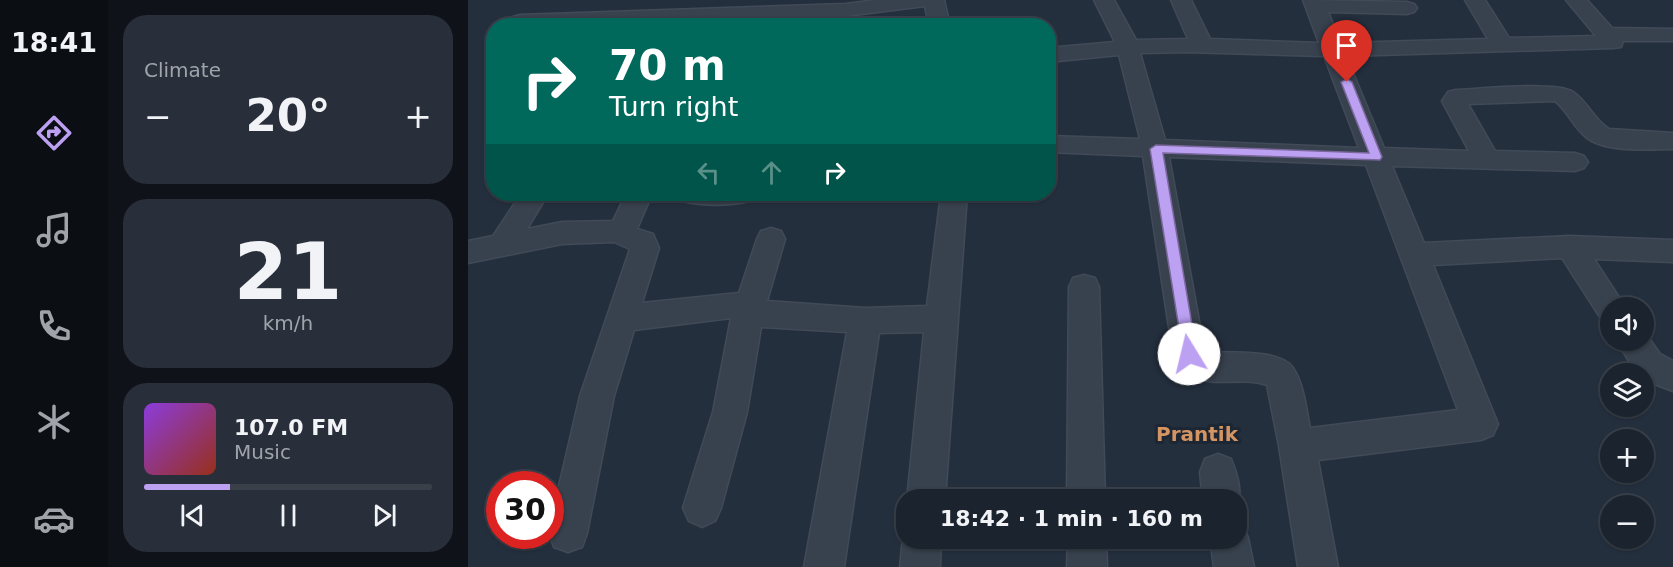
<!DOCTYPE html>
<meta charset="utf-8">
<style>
body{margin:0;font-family:"DejaVu Sans",sans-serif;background:#282f3a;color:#f1f3f6;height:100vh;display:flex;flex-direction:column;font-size:22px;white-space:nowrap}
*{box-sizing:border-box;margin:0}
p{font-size:20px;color:#a0a4aa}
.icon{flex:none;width:33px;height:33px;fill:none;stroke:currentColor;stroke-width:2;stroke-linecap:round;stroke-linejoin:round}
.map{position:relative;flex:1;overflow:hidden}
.sheet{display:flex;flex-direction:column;gap:15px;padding:15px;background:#0f1319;width:360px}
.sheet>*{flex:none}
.banner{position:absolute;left:18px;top:18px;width:570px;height:183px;border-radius:24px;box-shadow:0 2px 4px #0004,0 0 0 2px #39404a;background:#00695c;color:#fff;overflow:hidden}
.fabs{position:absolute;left:1132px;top:297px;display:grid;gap:12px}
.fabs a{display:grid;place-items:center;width:54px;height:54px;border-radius:50%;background:#1b232e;box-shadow:0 2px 4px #0004,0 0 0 2px #39404a;font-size:30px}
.speed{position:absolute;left:18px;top:471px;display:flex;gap:12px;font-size:30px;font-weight:700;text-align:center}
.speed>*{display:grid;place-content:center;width:78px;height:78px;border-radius:50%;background:#1b232e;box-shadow:0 2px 4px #0004,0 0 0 2px #39404a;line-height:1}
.speed .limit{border:9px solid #d22;background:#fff;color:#111}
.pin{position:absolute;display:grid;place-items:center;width:51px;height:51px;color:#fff;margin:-62px -26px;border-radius:50% 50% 50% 0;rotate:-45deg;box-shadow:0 0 6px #0007}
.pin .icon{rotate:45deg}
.me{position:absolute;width:66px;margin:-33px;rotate:351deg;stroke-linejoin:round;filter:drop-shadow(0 0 4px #0008)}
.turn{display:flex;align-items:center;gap:21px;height:126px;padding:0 24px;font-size:27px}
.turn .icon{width:78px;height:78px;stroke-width:2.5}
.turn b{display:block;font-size:42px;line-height:51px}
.lanes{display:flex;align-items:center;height:57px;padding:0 24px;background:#0003;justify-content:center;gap:30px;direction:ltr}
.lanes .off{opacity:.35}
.big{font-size:45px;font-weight:700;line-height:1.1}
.sheet .card{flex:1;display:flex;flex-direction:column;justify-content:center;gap:9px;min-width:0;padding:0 21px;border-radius:24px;background:#282f3a}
.sheet .dial{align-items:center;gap:0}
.dial b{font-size:78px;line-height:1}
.song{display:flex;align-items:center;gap:18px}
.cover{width:72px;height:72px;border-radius:9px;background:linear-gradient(135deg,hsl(270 70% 55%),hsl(10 70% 35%))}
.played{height:6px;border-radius:3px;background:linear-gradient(90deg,#bca0f2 30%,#39404a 30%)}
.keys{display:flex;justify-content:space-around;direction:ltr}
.heat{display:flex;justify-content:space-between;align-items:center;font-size:33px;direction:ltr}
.trip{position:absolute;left:428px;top:489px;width:351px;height:60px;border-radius:24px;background:#1b232e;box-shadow:0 2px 4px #0004,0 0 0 2px #39404a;font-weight:700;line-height:60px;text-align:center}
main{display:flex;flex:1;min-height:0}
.tab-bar{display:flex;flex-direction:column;width:108px;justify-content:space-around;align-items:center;background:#0b0e12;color:#a0a4aa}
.tab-bar .icon{width:42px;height:42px}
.tab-bar .on{color:#bca0f2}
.tab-bar b{font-size:27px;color:#f1f3f6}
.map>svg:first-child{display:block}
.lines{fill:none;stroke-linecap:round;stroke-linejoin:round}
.street-casing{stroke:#414a57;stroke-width:3}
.street{fill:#38414e;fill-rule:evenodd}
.route{fill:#bca0f2;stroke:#7a689d;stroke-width:1.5}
.labels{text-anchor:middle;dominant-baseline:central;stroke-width:6;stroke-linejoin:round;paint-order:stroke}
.neighbourhood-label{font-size:20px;font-weight:bold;fill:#d59563;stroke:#1d2633}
</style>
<main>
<nav class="tab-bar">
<b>18:41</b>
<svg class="icon on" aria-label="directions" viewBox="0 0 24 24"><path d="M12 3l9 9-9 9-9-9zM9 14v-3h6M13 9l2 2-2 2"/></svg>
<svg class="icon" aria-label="music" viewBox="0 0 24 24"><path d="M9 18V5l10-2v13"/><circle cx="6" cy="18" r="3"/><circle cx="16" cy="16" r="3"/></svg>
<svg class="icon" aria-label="phone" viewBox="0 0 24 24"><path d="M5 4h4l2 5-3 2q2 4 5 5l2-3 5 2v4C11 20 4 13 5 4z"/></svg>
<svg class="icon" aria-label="climate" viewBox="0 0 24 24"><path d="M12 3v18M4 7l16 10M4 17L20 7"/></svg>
<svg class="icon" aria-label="car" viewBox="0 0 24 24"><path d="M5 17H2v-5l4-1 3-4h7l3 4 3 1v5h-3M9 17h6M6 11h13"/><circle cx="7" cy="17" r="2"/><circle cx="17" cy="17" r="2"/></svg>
</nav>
<section class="sheet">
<div class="card"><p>Climate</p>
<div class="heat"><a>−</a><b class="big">20°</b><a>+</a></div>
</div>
<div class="card dial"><b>21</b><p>km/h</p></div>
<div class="card">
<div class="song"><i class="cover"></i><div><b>107.0 FM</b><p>Music</p></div></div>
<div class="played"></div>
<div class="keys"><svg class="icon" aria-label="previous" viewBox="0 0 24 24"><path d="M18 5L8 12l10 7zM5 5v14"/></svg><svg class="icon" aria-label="pause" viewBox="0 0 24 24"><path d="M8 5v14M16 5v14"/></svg><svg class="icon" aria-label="next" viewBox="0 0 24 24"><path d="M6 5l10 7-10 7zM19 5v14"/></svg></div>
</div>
</section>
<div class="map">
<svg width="1205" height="567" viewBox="0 0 1205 567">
<rect width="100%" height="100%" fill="#242f3e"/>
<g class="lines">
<g class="street-casing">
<path id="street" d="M408,0H476L482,26H461L457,6L378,16L45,26L42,21L45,17L52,15L378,4Z
M626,0H646L668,40L720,39L703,0H723L742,39L851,43L835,0L939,2L946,4L949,8L946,12L939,14L860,12L873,43L1020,39L997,0H1017L1041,38L1128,36L1098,0H1119L1144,28L1205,29V41H1155L1153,47L1145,48L878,56L916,148L1001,151L974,101L980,92L988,90C1012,89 1089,81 1105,92C1120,102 1126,120 1141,129L1205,133V149C1181,149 1137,153 1118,137C1105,127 1100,111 1087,101L1000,104L1027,151L1107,153L1116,156L1120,162L1116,168L1107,171L924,166L956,243L1102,236L1205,240V262L1126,259L1158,308H1143V321L1132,317L1094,258L965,265L1030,424L1025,435L1013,440L850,460L870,567H830L811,446L799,385C762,373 726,399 705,354L675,156L580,152V136L672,139L651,55L580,62V48L647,42ZM718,52L856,56L891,148L697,140L672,53ZM701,157L898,165L990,410L842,428C838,409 836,384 825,368C812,349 762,353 739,352L736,348Z
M53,194H80L59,229L94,222L145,221L158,194H184L169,229L185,234L191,248L174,303L271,293L289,239L293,231L303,228L313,231L317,239L299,301L397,308L459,306L473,194H499L477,500H439L456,332L411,333L376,567H336L379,332L293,327L279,412L253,508L247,521L234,527L221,521L215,508L245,412L263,318L166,330L146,396L119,533L114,547L100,552L86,547L82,536V525L112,396L162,249L146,242L94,244L0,263V241L25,236Z
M212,194H284L281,201C262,206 234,206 215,201Z
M616,275L627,278L631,287L637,500H599L601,287L605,278Z
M1176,331L1192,354L1205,361V391L1176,380V374H1169L1148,340H1176Z
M750,454L763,459C770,476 775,494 768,511V500H735L732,472L737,459Z
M768,521L775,524L780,538L786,567H746L742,538H768Z
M438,530V538H473L472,567H432L435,538Z
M600,538H638L639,567H599Z"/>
</g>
<use href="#street" class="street"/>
</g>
<path class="route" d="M879,79L884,82L914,157L912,160L695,153L729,354L727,359L721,361L716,359L682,149L688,145L901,153L873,82Z"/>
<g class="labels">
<g class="neighbourhood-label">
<text x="729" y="434">Prantik</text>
</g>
</g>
</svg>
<div class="fabs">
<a><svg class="icon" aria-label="sound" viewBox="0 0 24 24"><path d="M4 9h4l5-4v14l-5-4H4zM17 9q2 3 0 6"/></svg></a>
<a><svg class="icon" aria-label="layers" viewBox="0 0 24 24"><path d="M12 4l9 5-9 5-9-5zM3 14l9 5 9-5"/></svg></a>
<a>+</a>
<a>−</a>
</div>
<div class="speed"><div class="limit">30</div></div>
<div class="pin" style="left:879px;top:82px;background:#d93025"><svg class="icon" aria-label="arrive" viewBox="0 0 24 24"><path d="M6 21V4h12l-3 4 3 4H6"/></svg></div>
<svg class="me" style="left:721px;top:354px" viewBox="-20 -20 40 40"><circle r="19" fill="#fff"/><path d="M0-13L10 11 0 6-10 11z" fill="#bca0f2"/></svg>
<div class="trip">18:42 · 1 min · 160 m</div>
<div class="banner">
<div class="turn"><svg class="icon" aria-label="right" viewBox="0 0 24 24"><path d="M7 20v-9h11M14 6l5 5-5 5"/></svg><div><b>70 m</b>Turn right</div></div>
<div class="lanes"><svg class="icon off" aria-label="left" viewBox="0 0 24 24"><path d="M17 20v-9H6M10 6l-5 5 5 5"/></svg><svg class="icon off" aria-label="ahead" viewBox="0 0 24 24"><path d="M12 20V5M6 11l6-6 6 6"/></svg><svg class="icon" aria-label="right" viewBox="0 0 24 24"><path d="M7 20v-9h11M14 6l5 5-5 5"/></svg></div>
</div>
</div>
</main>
